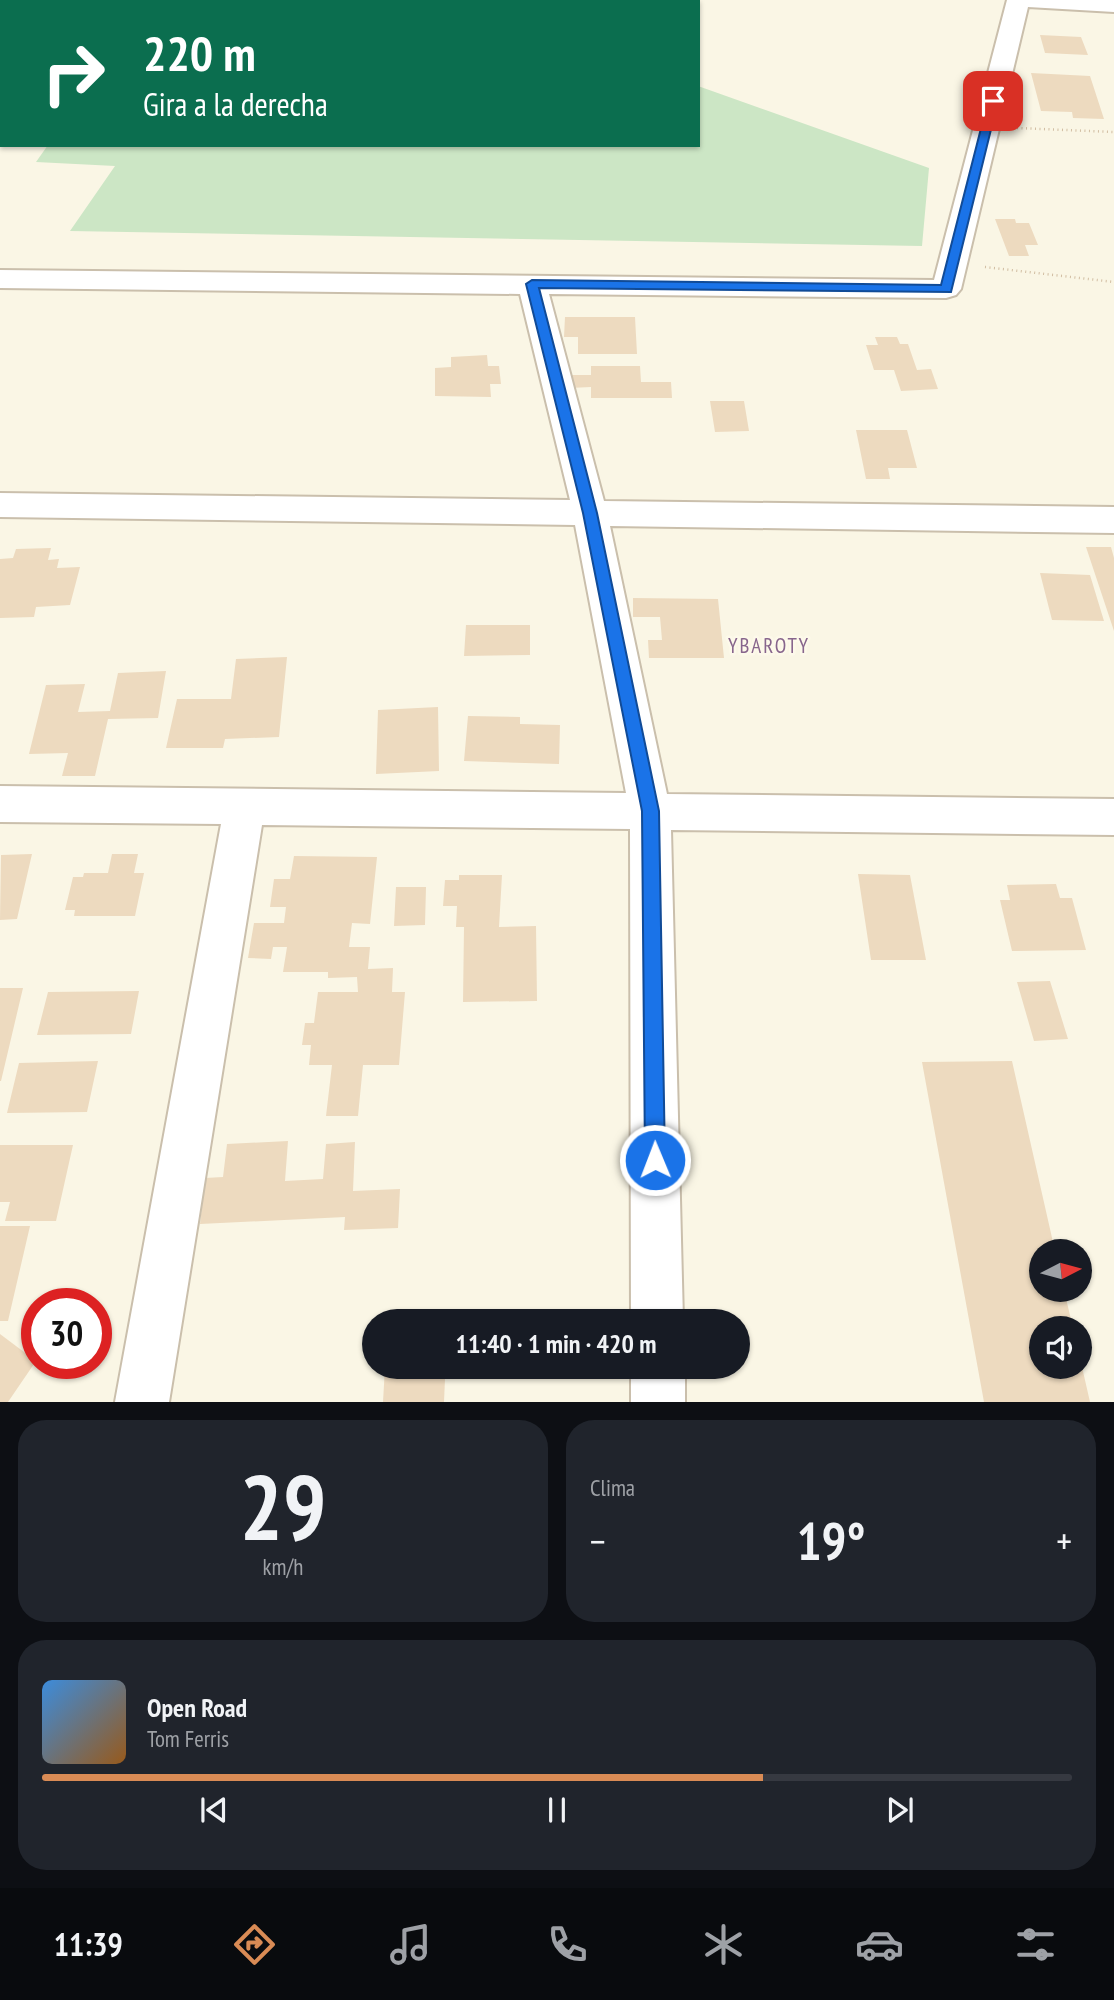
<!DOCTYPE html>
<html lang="es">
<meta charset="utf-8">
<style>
body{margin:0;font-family:"PT Sans Narrow",sans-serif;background:#20242c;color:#f1f3f6;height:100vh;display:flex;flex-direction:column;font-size:26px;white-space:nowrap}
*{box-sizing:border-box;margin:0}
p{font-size:23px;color:#9ea1a6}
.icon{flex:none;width:38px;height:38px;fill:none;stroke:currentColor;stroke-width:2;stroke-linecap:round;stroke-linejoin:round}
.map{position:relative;height:1402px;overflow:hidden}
.details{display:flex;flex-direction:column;gap:18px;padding:18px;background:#0d0f14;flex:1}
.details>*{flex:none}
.banner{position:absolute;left:0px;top:0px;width:700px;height:147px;box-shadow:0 2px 5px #0004;background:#0b6e4f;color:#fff;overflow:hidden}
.needle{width:46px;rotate:84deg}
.fabs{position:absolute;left:1029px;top:1239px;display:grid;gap:14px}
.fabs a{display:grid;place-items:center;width:63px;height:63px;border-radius:50%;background:#171b24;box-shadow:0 2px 5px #0004;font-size:35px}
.speed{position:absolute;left:21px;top:1288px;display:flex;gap:14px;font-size:35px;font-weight:700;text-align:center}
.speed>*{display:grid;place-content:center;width:91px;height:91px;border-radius:50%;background:#171b24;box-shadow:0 2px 5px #0004;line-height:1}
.speed .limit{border:10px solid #d22;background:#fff;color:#111}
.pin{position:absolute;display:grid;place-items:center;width:60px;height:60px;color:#fff;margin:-30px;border-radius:14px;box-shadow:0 4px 10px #0006}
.me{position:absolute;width:77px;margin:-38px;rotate:359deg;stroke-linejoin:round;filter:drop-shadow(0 0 5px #0008)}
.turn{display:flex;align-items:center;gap:24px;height:147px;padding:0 28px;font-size:32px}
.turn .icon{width:91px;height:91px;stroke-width:2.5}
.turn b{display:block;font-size:49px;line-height:60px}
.big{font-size:52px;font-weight:800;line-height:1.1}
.details .widget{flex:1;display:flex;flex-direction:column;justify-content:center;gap:10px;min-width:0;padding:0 24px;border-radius:28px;background:#20242c}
.details .dial{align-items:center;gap:0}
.dial b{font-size:91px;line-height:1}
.song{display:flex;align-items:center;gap:21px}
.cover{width:84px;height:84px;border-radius:10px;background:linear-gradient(135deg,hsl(210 70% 55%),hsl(30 70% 35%))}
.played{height:7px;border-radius:4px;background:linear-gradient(90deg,#d98b55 70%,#363941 70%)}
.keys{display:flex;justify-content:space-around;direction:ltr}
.heat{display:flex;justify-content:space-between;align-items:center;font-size:38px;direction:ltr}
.details .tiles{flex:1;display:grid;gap:18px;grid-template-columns:1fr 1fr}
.widget:last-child{grid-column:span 2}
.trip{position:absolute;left:362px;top:1309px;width:388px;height:70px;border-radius:35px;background:#171b24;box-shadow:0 2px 5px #0004;font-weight:800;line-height:70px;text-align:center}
.menu{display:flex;height:112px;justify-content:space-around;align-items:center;background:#090b0e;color:#9ea1a6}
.menu .icon{width:49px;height:49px}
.menu .on{color:#d98b55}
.menu b{font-size:32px;color:#f1f3f6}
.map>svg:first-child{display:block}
.green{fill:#cce6c5}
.building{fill:#eddabf}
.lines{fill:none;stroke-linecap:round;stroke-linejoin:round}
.minor-casing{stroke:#cabfac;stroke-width:4}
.path{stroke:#d1bda2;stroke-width:2.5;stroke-dasharray:1 3.5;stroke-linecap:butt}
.minor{fill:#fff;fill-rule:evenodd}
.route{fill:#1a73e8;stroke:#114b97;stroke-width:2}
.labels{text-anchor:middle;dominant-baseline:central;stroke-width:5;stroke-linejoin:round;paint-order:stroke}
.neighbourhood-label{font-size:21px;letter-spacing:2px;fill:#87658c;stroke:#fdf9ea}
</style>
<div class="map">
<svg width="1114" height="1402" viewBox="0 0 1114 1402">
<rect width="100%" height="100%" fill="#faf6e5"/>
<path class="green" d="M698,86L929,168L922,246L70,231L115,166L36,162L48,145H698Z"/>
<path class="building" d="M1040,35L1081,37L1088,55L1045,53Z
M1031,73L1090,76L1104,119L1073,118L1072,112L1041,111Z
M995,219H1015L1016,223H1029L1038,245H1025L1029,256H1009Z
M565,317H635L637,354H578V337H564Z
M875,337H897L900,344H908L917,370L931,369L938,389L901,391L894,370H874L866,345H878Z
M487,355L488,366H499L501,384H490L491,397L435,396V368L451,367V357Z
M591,366H640L641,382H671L672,398H591V387L570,388V375H591Z
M710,401H744L749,431L715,432Z
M856,430H907L917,468H888L890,479H866Z
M1086,547H1111L1114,558V631Z
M51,548L48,560L59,559L57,568L80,567L70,605L36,607L34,617L0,618V559L13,558L16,549Z
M1040,573L1090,575L1104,621L1052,620Z
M633,598L718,599L724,658H649L648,640H662L660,617H633Z
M466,625H530V655L464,656Z
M287,657L279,737L225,739L223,748H166L177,699H231L236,659Z
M166,671L158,718L108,719L95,776H62L68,753L29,754L46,685L85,684L78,712L110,711L118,673Z
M438,707L439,771L376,774L378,710Z
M468,716L520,717V724L560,725L559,764L464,761Z
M32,854L17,919L0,920L1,855Z
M112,854H138L134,873H144L135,916H74L75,910H65L73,877H83L84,873H108Z
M294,856L377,857L370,924L352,923L349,947H370L368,969L393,968L392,992H405L399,1065H363L358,1116H326L332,1065H309L311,1045H302L305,1023H314L318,992H358L357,977L328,978V972H283L287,947H273L271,959L248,958L254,923H284L286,907H270L274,879H290Z
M858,874L910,875L926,960H871Z
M459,875H502L499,927L536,926L537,1001L463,1002L464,927H456L457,906H443L445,880H459Z
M1056,884L1060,898H1072L1086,950L1012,951L1000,900H1010L1007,885Z
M396,887H426L425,925L394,926Z
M1050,981L1068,1039L1034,1041L1017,982Z
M0,988H23L1,1081H0Z
M139,991L131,1034L37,1035L48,992Z
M98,1061L87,1112L7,1113L19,1063Z
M1012,1061L1055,1251H1041V1290H1064L1073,1328H1041V1367H1082L1090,1402H984L922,1062Z
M288,1141L285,1181L323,1179L326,1144L355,1142L353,1191L400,1189L398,1228L344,1230L345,1217L200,1224L205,1178L223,1177L227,1144Z
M0,1145H73L56,1221H5L10,1202H0Z
M0,1226H30L8,1321H0Z
M0,1334L36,1361L8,1402H0Z
M385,1367H463V1379H445L444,1402H383Z"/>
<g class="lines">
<g class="minor-casing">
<path id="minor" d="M1007,0H1114V12L1028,7L961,289L956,295L946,298L549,294L604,501L1114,507V533L610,526L667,794L1114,799V835L671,830L683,1321H631L630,829L262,825L169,1402H115L221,824L0,822V786L626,793L575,525L0,517V493L570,500L520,294L0,288V270L934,280Z
M631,1367H685V1402H631Z"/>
</g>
<path class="path" d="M1017,128L1114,132
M985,267L1114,282"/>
<use href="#minor" class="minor"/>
</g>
<path class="route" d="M993,98L998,101L951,292L539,288L597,513L659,811L665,1160L662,1167L655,1170L648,1167L645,1160L642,811L583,513L526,284L532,280L941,285L988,101Z"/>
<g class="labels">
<g class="neighbourhood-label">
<text x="769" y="645">YBAROTY</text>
</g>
</g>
</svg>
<div class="fabs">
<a><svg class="needle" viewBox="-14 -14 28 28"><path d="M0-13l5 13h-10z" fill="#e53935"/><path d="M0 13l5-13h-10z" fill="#9ea1a6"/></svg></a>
<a><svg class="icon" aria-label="sound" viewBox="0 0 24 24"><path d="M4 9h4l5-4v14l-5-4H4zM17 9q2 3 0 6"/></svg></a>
</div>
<div class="speed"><div class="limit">30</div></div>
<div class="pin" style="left:993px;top:101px;background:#d93025"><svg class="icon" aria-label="arrive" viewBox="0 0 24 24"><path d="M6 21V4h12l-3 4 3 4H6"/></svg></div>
<svg class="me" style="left:655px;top:1160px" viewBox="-20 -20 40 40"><circle r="17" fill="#1a73e8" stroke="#fff" stroke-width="3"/><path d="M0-11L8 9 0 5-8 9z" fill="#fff"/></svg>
<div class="trip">11:40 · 1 min · 420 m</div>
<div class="banner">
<div class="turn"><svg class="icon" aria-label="right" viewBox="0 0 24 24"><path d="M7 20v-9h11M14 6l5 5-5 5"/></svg><div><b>220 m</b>Gira a la derecha</div></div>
</div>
</div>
<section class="details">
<div class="tiles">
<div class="widget dial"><b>29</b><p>km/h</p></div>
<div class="widget"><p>Clima</p>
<div class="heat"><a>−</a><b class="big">19°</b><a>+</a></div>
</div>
<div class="widget">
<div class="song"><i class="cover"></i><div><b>Open Road</b><p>Tom Ferris</p></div></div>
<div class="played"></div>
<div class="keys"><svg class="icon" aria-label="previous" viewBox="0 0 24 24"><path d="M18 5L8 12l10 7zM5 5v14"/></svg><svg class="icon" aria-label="pause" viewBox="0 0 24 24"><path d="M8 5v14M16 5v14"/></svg><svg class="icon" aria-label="next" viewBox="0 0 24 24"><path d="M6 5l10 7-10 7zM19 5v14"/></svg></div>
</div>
</div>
</section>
<nav class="menu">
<b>11:39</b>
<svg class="icon on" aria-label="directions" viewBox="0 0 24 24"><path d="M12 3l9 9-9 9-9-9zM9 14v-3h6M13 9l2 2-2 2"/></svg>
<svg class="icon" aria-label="music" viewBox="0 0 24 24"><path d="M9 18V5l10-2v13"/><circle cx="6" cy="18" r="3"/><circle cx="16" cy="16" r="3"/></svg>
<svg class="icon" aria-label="phone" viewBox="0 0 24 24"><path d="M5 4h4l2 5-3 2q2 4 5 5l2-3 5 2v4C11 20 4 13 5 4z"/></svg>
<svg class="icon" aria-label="climate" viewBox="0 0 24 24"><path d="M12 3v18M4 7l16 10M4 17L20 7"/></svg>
<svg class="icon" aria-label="car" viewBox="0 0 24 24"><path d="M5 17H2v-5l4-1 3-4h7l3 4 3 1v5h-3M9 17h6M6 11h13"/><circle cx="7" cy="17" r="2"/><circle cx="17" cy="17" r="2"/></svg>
<svg class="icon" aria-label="filters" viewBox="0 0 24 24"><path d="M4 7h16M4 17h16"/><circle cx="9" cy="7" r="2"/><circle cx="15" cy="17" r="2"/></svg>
</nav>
